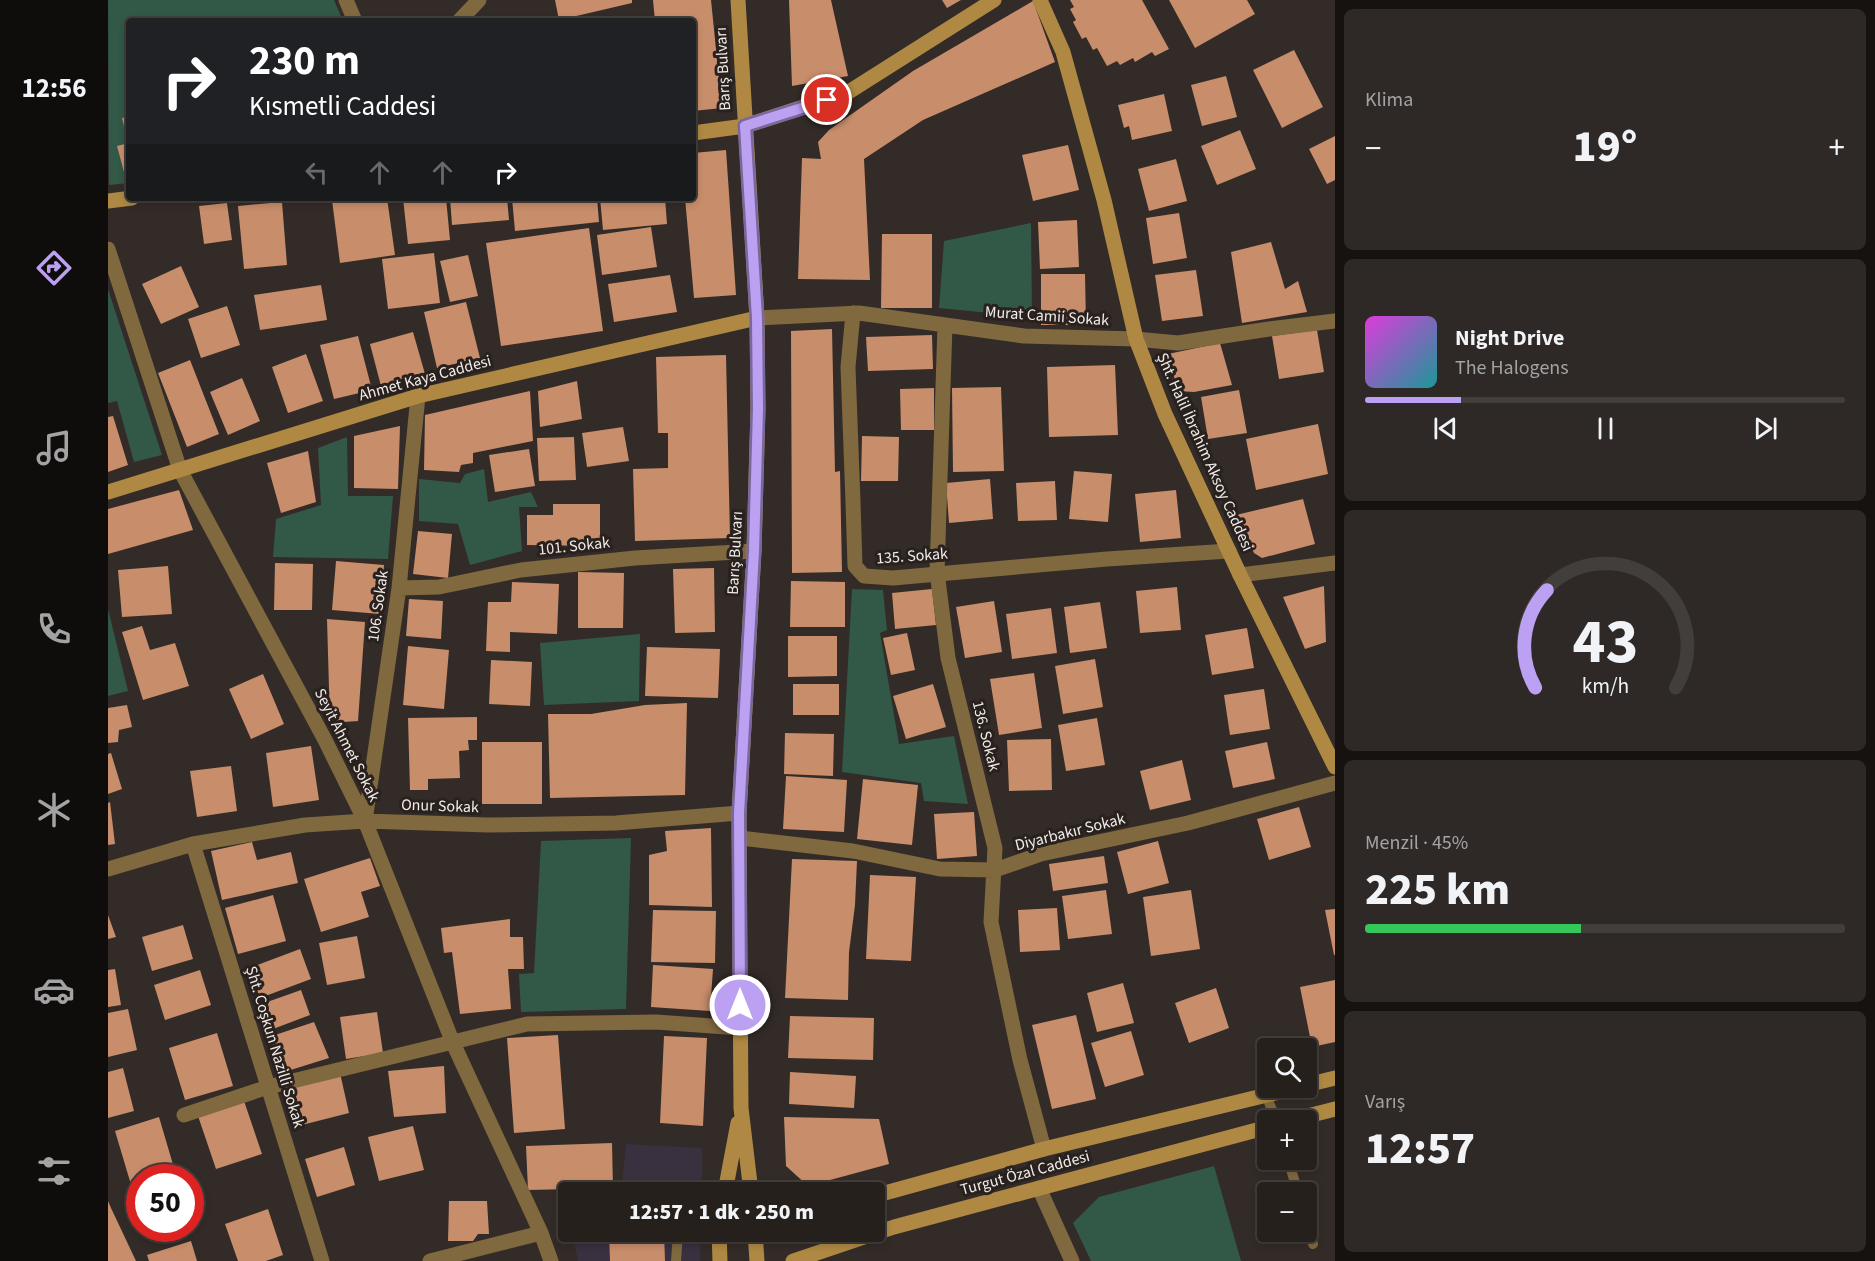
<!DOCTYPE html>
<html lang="tr">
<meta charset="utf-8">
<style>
body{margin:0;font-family:"Source Sans 3",sans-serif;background:#2e2826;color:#f1f3f6;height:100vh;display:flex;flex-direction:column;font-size:22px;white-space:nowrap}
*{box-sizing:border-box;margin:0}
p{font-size:20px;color:#a4a3a4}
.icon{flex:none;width:33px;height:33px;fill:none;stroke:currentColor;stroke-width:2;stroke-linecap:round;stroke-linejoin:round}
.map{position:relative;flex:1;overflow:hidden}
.side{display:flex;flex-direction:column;gap:9px;padding:9px;background:#151210;width:540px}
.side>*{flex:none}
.hud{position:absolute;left:18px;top:18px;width:570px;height:183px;border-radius:6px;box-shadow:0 3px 9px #0003,0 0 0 2px #423e3b;background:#202124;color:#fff;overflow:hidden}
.tools{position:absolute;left:1149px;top:1038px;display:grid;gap:12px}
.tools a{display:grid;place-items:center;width:60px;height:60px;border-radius:6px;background:#26201d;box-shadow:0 3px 9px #0003,0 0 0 2px #423e3b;font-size:30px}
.speed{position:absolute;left:18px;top:1164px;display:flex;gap:12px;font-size:30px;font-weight:700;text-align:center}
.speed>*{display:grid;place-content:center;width:78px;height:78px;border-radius:50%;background:#26201d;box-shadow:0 3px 9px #0003,0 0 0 2px #423e3b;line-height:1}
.speed .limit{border:9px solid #d22;background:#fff;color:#111}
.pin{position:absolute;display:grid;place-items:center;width:51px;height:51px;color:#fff;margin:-26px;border:3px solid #fff;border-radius:50%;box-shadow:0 2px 6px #0007}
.me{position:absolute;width:66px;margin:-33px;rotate:0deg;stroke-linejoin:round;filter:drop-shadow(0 0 4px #0008)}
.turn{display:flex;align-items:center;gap:21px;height:126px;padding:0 24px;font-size:27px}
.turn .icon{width:78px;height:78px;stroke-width:2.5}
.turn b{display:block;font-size:42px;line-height:51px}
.lanes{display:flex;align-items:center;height:57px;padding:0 24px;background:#0003;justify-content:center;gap:30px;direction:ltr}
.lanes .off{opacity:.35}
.big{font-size:45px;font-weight:800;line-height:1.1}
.side .tile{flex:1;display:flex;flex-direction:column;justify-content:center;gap:9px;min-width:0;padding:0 21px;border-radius:9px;background:#2e2826}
.side .dial{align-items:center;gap:0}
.dial svg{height:156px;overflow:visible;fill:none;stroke:#423e3b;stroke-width:7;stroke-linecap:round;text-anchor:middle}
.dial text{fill:#f1f3f6;stroke:none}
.song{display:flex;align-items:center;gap:18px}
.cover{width:72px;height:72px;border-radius:9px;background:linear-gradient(135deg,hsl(300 70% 55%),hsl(180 70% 35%))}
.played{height:6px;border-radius:3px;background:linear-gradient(90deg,#bca0f2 20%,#423e3b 20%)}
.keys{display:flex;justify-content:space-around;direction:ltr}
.heat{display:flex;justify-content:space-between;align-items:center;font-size:33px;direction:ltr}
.charge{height:9px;border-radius:4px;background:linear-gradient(90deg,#34c759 45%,#423e3b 0)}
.trip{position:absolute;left:450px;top:1182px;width:327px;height:60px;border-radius:6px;background:#26201d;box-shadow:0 3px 9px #0003,0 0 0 2px #423e3b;font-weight:800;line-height:60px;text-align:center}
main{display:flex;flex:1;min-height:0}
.tabs{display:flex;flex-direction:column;width:108px;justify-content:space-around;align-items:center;background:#0f0d0c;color:#a4a3a4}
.tabs .icon{width:42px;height:42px}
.tabs .on{color:#bca0f2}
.tabs b{font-size:27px;color:#f1f3f6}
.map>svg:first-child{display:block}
.education{fill:#393040}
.green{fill:#325847}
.building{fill:#c88d6b}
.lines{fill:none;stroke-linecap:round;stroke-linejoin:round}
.lane{stroke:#80683f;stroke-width:10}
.street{stroke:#80683f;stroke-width:15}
.secondary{stroke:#af8943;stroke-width:15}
.route-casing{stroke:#7a689d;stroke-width:15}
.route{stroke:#bca0f2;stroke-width:10}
.labels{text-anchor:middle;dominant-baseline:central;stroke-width:6;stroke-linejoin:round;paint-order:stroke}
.street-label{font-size:16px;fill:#f1ece9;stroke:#29211d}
</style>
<main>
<nav class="tabs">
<b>12:56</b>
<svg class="icon on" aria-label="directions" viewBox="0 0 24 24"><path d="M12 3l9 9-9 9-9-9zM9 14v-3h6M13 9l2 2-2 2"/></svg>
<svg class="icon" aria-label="music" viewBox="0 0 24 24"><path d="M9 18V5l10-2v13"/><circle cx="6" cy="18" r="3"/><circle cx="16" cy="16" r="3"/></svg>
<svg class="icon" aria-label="phone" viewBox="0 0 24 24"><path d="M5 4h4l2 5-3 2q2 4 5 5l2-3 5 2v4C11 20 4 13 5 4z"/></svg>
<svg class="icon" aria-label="climate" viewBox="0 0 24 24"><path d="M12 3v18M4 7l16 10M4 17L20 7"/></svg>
<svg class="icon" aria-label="car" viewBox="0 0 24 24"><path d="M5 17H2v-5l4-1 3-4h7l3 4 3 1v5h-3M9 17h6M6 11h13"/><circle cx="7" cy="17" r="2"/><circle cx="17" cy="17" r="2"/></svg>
<svg class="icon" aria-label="filters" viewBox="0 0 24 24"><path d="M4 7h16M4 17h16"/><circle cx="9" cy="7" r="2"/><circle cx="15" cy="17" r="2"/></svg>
</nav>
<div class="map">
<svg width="1227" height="1261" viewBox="0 0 1227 1261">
<rect width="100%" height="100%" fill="#332b27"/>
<path class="education" d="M518,1144L594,1148V1192H513Z
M464,1232H593L592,1261H470Z"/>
<path class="green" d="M0,0H226L235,21H21V183L1,185Z
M923,223L924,317L831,308L836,241Z
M0,289L54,455L26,462L9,401L0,403Z
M239,437L240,496H285L280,559L165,557L168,519L213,505L210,448Z
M376,469L380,502L423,492L430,507H411L414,551L362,565L350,524L311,521V479L352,483L357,474Z
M744,589L775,590L779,630L772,633L791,744L846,736L860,804L816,801L813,783L734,772Z
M0,609L20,691L0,696Z
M532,634L531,701L436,705L432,643Z
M523,838L518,1009L413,1012L411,974L426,973L433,841Z
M1106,1166L1133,1261H983L965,1223L991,1197Z"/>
<path class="building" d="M447,0H524V3L451,20Z
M545,0H603L614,108L585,111V21H547Z
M681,0H723L740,76L684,86Z
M834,0H853L839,8Z
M962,0H1034L1061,49L1047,56L1044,52L1027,62L1025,58L1012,65L1009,61L999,66L989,48L985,50L978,37L974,39L965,22L968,20L962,9L966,7Z
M1061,0H1139L1147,14L1087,48Z
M925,1L947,62L815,120L756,159L762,280L690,279L694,158L713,159L710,142L721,130L805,71Z
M1186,50L1215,107L1174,128L1145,70Z
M1118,76L1129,117L1094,126L1083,85Z
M1056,94L1064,131L1024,140L1021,126L1016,128L1010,105Z
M21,117V143H20L14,118Z
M1132,130L1148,169L1109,185L1093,146Z
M1227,136V180L1219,184L1201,149Z
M21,143V171L16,172L9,146Z
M960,145L971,190L925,201L914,155Z
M618,150L628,295L586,298L577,198H585V153Z
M1068,159L1079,201L1041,211L1030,169Z
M238,198H279L287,255L232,263L224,200Z
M295,198H338L342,240L300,244Z
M342,198H399L401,220L344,225Z
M404,198H489L491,222L407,231Z
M492,198H557L559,224L495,230Z
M174,202L179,265L136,269L130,206Z
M119,203L124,240L96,244L91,206Z
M1071,213L1079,258L1045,264L1038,218Z
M969,220L971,267L932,269L930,222Z
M543,227L549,267L494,275L489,235Z
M481,228L495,331L393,346L378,243Z
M774,234H824V308H773Z
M1163,242L1177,289L1190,281L1199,312L1134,323L1123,252Z
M326,253L332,303L280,309L274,259Z
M360,255L370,296L342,302L332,261Z
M73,266L91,307L53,324L34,284Z
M1088,270L1095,316L1054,321L1047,275Z
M933,274H977L978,325H933Z
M562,275L569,312L506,322L500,284Z
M213,285L219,320L152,330L146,295Z
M358,302L372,358L329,368L316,312Z
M119,306L132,345L93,358L80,319Z
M724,329L727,472L732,471L734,572L684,573L683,331Z
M1209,330L1216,372L1171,379L1164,336Z
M305,332L317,374L273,386L262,344Z
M824,335L825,369L760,371L758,337Z
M250,336L264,390L226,399L212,345Z
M1112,343L1124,385L1086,392L1070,391L1060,354Z
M198,354L215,401L180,413L164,367Z
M618,355L622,538L527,541L525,469L560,468V433H550L548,357Z
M82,360L111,434L79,447L50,373Z
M1007,365L1010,435L941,437L939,367Z
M134,378L152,421L120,435L102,392Z
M469,381L474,419L432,427L430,391Z
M893,387L896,471L845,472L844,388Z
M826,388V430H793L792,389Z
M1131,390L1139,433L1100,439L1093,397Z
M422,391L425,441L365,453V463L353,465L351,472L316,470L317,415Z
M5,416L20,465L0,472V417Z
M1210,424L1220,474L1148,490L1138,439Z
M292,426L290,489L246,488V436Z
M515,427L521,461L479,467L474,433Z
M754,436L791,437L790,481H753Z
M466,437L468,480L431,481L429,438Z
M421,449L427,486L387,492L381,455Z
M200,451L208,502L173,513L159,463Z
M966,471L1004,474L1000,522L961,519Z
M882,479L885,519L841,523L838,483Z
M947,481L949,520L910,521L908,483Z
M71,490L85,530L0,554V509Z
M1068,490L1073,538L1032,542L1027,494Z
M1195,499L1207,544L1154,558L1146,553L1128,515Z
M445,504H492V546L419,545V515H445Z
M310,531L344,534L340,578L305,574Z
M228,561L276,565L272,614L224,610Z
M167,563L205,564L204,610H166Z
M60,566L64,614L14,617L10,570Z
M606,568L607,632L567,633L565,569Z
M470,572L516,573L515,628H470Z
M683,581L737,582V627H682Z
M404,582L451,584L449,634L402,632V652L378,651L380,602H403Z
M1216,586L1218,642L1197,649L1175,597Z
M1069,587L1073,630L1032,633L1028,591Z
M824,589L828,625L787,629L784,593Z
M301,599L335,601L333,639L298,636Z
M886,601L894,652L857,658L848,607Z
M992,602L999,648L962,653L956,607Z
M943,608L949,653L904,659L898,614Z
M219,619L257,622L250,721L222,723Z
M34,626L42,650L67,643L81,686L35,700L14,632Z
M1139,628L1146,668L1104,675L1097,635Z
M799,633L807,670L783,675L775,638Z
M680,636H729V676L680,677Z
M300,646L341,650L336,709L295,705Z
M539,647L612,649L610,698L537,696Z
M987,659L995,707L955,714L947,666Z
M383,660L424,662L422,706L381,704Z
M926,673L934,728L891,735L882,679Z
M155,674L176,724L143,739L121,689Z
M685,684H731V715H685Z
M825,684L838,727L798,739L785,696Z
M1156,689L1162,729L1122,735L1116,695Z
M579,703L577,795L442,798L440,714H483L537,705Z
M19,705L24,727L11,730L10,742L0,743V708Z
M369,717V740H360L361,750L351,751L352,778L320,779V790H302L300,718Z
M989,718L997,765L958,771L950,725Z
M677,733L726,734L725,776L676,774Z
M943,739L944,790L901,791L899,740Z
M374,742H434V804H374Z
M1159,742L1167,779L1125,788L1117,751Z
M203,746L211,800L165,807L158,753Z
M3,753L14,789L0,794V754Z
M1074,760L1083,800L1042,810L1032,771Z
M123,766L129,811L89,817L82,771Z
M678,776L739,780L736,832L675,829Z
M755,779L810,785L804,845L749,839Z
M2,802L7,844L0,845V803Z
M1191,807L1203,847L1161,860L1149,819Z
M866,812L869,856L829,859L826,814Z
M603,828L604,907L541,905V855L559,851L557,831Z
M1050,841L1061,883L1020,894L1009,852Z
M144,842L149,860L183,852L190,883L114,900L103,851Z
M996,856L1000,883L945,891L941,864Z
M262,858L272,886L253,892L261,917L213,932L196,879Z
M684,859L749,861L747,905L741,952L740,1000L677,998Z
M762,875L808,877L803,961L758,959Z
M998,890L1004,934L960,939L954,896Z
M1083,890L1092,949L1043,956L1035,897Z
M165,895L178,941L130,954L117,908Z
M949,908L952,950L912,952L910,910Z
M1227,909V955H1226L1217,910Z
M545,910L608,911L607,963L543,962Z
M0,915L8,937L0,939Z
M402,919V937H415L416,969H400L403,1009L352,1014L344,952L336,953L333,928Z
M75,925L85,959L44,971L34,937Z
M249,936L257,978L219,985L211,943Z
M192,949L203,979L152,998L141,968Z
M545,965L605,969L602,1011L543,1007Z
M7,969L13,1005L0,1007V970Z
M92,970L103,1005L57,1020L46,985Z
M1227,980V1042L1204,1047L1192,987Z
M1015,983L1026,1023L989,1032L979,993Z
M1108,988L1121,1028L1081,1043L1067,1003Z
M193,990L202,1015L157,1032L148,1006Z
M20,1009L29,1050L0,1057V1013Z
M269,1012L275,1053L238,1059L232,1017Z
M968,1015L988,1099L944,1109L924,1025Z
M682,1016L766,1018L765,1060L680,1058Z
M206,1022L221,1058L173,1073L161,1037Z
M1023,1031L1036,1075L997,1087L983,1043Z
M109,1033L125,1086L77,1100L61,1048Z
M450,1035L457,1129L406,1133L399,1038Z
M556,1036L599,1038L595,1126L552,1123Z
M336,1066L338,1113L286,1117L280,1071Z
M15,1068L26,1111L0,1118V1072Z
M682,1072L748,1076L746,1108L681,1104Z
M232,1073L241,1113L190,1126L180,1086Z
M136,1101L154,1154L108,1169L90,1116Z
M51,1117L69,1178H32V1197L27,1198L7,1131Z
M676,1117L771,1119L781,1164L700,1186L678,1166Z
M305,1126L316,1170L271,1181L260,1137Z
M504,1143L505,1188L420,1190L418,1146Z
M236,1147L247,1185L209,1197L197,1159Z
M0,1201L3,1208L28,1261H0Z
M341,1201H379L381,1234H370L365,1241H340Z
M160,1209L175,1255L158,1261H130L117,1224Z
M501,1232H556L557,1261H502Z
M83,1241L89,1261H41L39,1255Z"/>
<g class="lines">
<path class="lane" d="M1158,1095L1168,1120
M1180,1160L1190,1192
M1198,1221L1205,1244
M568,1261L570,1233L574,1232"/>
<path class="street" d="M238,0L247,21
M351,21L371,0
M0,249L72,470L217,740L257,821L345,1043L433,1233L443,1261
M745,313L740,367L745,502L747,566L756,576L785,578L999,559L1121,551
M649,318L751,313L916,336L1028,339L1070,343L1161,329L1227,321
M837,325L829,572L840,658L887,848L883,922L912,1060L936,1149
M1132,575L1227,563
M291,588L331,587L413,570L527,558L646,551
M257,821L291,588L310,396
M632,838L745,851L832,869L887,870L933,854L1080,823L1227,783
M85,844L214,1261
M0,869L85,844L197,825L257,821L380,825L508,823L631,813
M76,1115L160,1087L419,1024L548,1022L632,1028
M931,1188L964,1261
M322,1261L433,1233"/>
<path class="secondary" d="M630,0L649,318L650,409L646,551L631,813L633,1108L643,1192
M932,0L955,52L996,200L1028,339L1057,414L1132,575L1227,767
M585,133L637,126L739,93L886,0
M0,201L24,198
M0,492L310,396L649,318
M1198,1085L1227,1078
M1184,1120L1227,1109
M617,1192L630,1123
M766,1196L936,1149L1188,1088
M611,1232L612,1261
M647,1232L649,1261
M685,1261L786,1227L1160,1127"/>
</g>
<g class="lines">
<g class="route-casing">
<path id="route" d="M632,1005L631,813L646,551L650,409L649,318L637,126L719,100"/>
</g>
<use href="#route" class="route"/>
</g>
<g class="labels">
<g class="street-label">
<text transform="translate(615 69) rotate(-93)">Barış Bulvarı</text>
<text transform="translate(939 316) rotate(4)">Murat Camii Sokak</text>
<text transform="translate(317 378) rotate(-15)">Ahmet Kaya Caddesi</text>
<text transform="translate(1097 452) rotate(66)">Şht. Halil İbrahim Aksoy Caddesi</text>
<text transform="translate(466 546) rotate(-6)">101. Sokak</text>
<text transform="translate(627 553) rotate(-87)">Barış Bulvarı</text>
<text transform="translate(804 556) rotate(-4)">135. Sokak</text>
<text transform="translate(270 606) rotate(-82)">106. Sokak</text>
<text transform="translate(878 736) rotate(76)">136. Sokak</text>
<text transform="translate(239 745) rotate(63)">Seyit Ahmet Sokak</text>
<text transform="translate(332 806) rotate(2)">Onur Sokak</text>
<text transform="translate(962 832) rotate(-14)">Diyarbakır Sokak</text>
<text transform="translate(167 1047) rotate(73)">Şht. Coşkun Nazilli Sokak</text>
<text transform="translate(917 1173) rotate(-15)">Turgut Özal Caddesi</text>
</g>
</g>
</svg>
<div class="tools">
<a><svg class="icon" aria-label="search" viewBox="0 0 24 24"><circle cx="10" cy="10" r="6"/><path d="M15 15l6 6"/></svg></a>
<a>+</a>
<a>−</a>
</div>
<div class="speed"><div class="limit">50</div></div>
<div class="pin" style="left:719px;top:100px;background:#d93025"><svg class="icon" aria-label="arrive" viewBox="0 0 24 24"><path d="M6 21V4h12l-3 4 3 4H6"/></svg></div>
<svg class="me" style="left:632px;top:1005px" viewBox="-20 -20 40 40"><circle r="17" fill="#bca0f2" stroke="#fff" stroke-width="3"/><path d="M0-11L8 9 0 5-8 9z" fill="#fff"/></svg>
<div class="trip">12:57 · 1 dk · 250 m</div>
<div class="hud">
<div class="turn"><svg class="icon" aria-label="right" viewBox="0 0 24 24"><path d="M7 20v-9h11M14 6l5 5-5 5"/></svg><div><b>230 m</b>Kısmetli Caddesi</div></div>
<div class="lanes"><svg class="icon off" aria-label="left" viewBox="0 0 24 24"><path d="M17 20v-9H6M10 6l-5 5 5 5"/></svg><svg class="icon off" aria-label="ahead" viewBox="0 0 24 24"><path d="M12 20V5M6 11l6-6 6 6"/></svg><svg class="icon off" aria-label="ahead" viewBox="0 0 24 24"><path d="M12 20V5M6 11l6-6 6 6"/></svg><svg class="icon" aria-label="right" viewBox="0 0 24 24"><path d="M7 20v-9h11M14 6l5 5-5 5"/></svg></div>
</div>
</div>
<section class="side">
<div class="tile"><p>Klima</p>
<div class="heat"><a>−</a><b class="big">19°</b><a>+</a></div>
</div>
<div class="tile">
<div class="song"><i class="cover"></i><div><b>Night Drive</b><p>The Halogens</p></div></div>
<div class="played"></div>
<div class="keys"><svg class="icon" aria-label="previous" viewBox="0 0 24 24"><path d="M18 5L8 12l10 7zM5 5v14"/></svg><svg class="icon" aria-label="pause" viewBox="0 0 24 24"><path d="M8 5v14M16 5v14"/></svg><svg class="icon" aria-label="next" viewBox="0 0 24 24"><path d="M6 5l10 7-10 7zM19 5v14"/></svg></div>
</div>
<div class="tile dial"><svg viewBox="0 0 100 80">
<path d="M14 69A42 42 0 1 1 86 69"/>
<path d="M14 69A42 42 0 0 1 20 19" stroke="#bca0f2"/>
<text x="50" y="56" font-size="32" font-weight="700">43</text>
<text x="50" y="72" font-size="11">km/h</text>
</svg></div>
<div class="tile"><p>Menzil · 45%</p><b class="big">225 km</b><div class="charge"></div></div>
<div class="tile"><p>Varış</p><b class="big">12:57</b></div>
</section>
</main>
